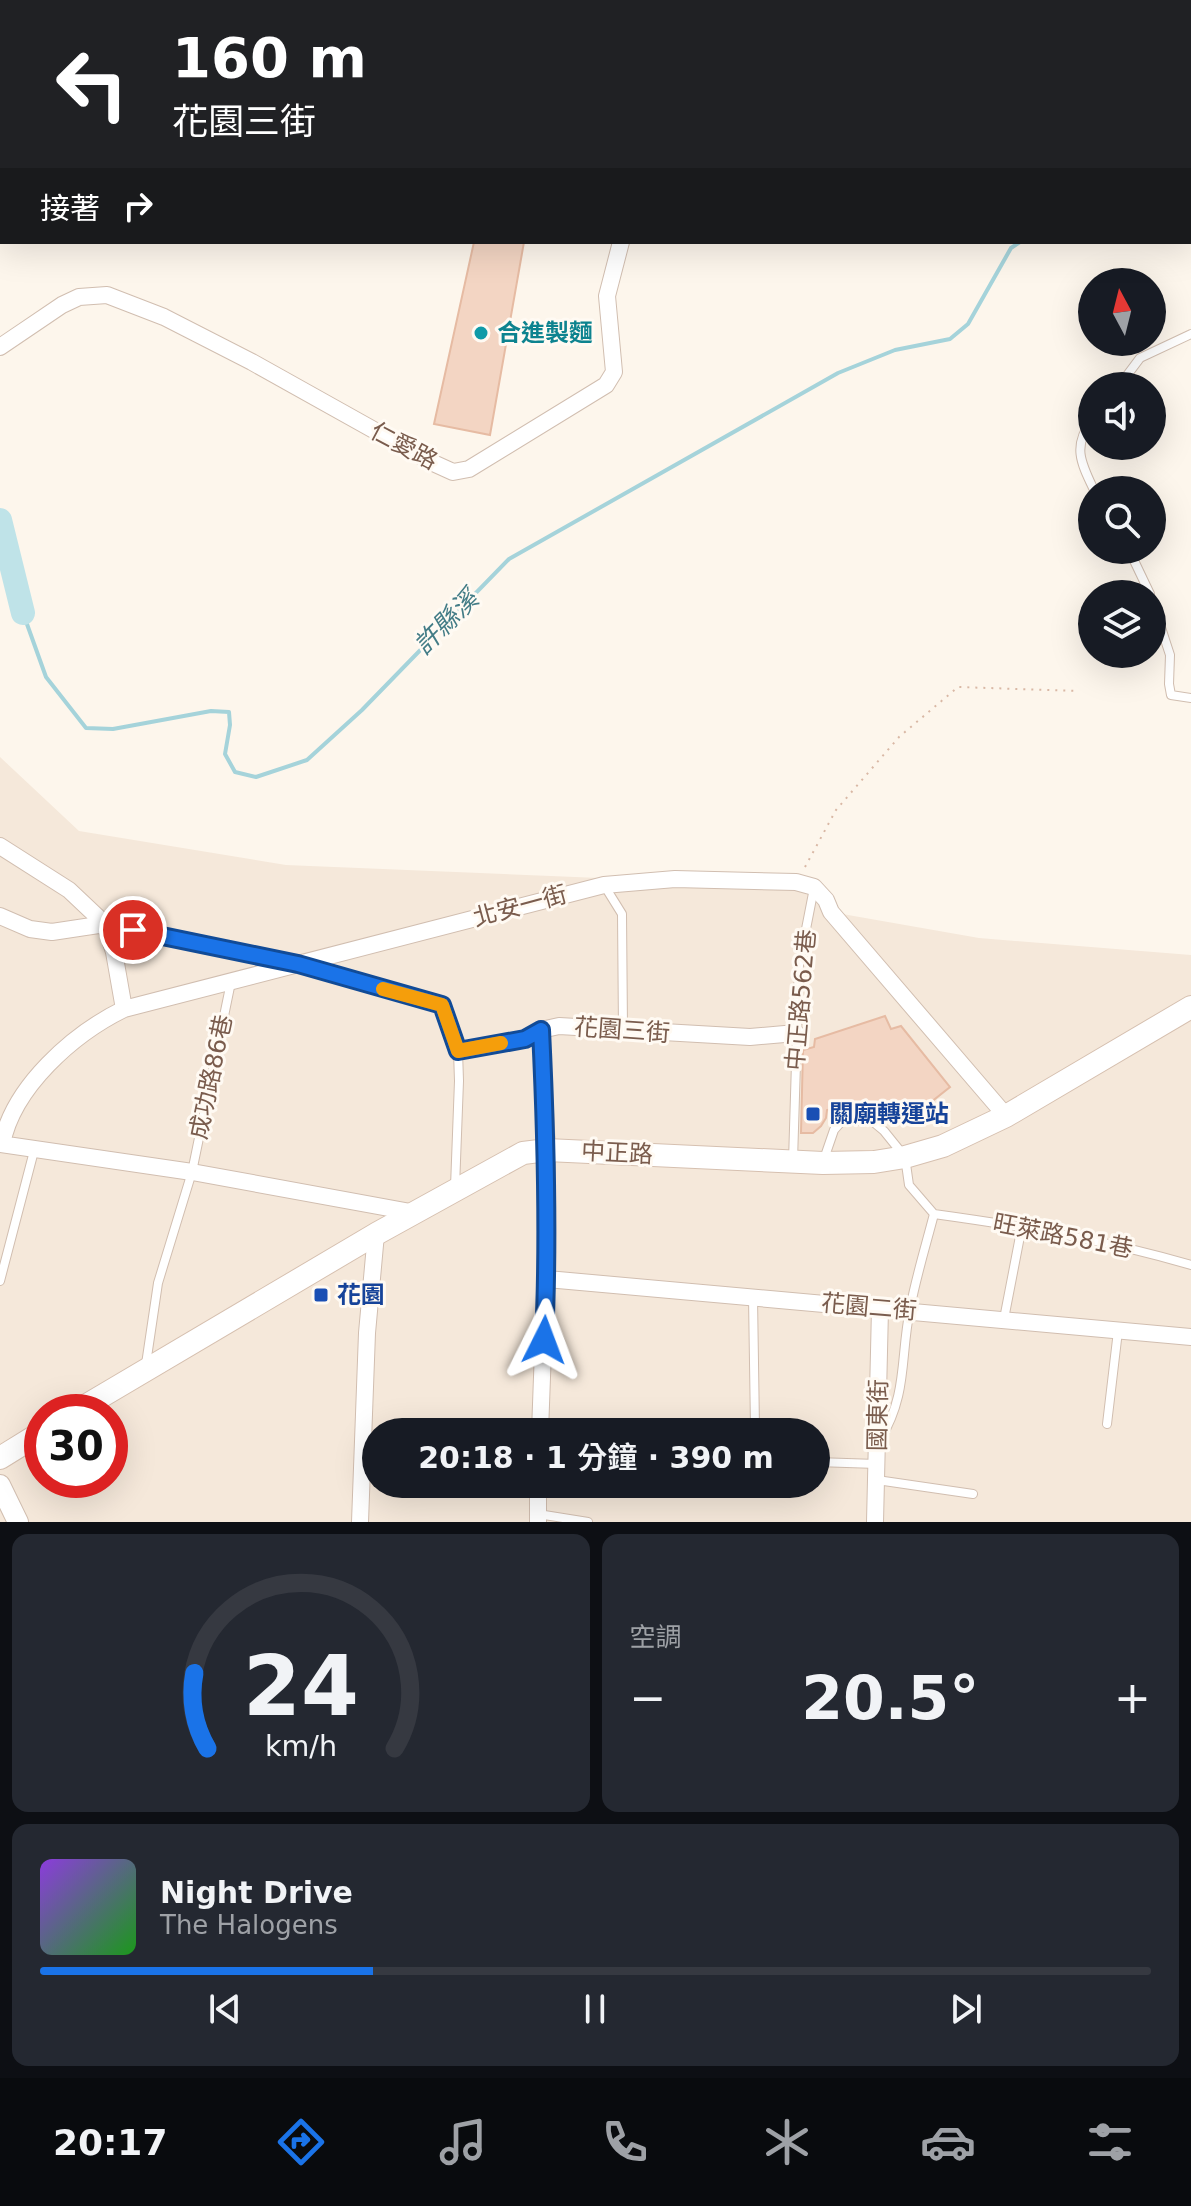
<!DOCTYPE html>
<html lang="zh-TW">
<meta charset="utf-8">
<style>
body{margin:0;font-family:"DejaVu Sans","Noto Sans TC",sans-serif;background:#242831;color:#f1f3f6;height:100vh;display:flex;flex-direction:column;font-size:30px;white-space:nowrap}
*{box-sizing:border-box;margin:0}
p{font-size:26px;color:#9ea1a6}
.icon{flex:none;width:44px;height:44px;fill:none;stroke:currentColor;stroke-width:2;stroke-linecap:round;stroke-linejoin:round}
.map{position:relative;height:1522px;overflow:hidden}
.drawer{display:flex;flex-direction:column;gap:12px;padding:12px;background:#0d0f14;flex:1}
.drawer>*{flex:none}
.top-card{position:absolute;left:0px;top:0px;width:1192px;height:244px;box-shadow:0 8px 32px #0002;background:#202124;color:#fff;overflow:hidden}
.needle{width:52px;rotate:353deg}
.fabs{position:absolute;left:1078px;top:268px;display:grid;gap:16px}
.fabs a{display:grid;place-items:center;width:88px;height:88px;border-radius:50%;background:#171b24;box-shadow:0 8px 32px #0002;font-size:40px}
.speed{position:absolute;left:24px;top:1394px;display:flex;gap:16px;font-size:40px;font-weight:700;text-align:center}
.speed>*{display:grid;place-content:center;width:104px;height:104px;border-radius:50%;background:#171b24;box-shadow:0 8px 32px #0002;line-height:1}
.speed .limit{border:12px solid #d22;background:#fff;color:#111}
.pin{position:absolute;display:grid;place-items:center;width:68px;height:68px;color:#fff;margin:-34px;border:4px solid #fff;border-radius:50%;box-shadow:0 2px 8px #0007}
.me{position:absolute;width:88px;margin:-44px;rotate:3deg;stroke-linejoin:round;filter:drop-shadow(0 0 6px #0008)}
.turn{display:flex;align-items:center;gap:28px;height:168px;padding:0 40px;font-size:36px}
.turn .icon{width:104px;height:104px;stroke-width:2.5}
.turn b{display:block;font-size:56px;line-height:68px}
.then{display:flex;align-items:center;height:76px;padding:0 40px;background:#0003;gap:16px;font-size:30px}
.big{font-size:60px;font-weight:600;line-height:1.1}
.drawer .widget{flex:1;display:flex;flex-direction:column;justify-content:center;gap:12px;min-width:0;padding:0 28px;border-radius:16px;background:#242831}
.drawer .dial{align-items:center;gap:0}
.dial svg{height:208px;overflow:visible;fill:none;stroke:#363941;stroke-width:7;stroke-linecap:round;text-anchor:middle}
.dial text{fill:#f1f3f6;stroke:none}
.song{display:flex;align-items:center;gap:24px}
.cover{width:96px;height:96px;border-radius:12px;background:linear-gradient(135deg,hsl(270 70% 55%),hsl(120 70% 35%))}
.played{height:8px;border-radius:4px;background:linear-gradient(90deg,#1a73e8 30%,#363941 30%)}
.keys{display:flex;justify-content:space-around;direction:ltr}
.heat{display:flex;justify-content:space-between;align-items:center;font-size:44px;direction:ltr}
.drawer .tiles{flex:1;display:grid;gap:12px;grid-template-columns:1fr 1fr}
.widget:last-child{grid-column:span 2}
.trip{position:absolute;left:362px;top:1418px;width:468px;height:80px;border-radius:40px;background:#171b24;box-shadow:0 8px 32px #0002;font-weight:600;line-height:80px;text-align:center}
.menu{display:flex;height:128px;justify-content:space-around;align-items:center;background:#090b0e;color:#9ea1a6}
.menu .icon{width:56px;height:56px}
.menu .on{color:#1a73e8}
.menu b{font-size:36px;color:#f1f3f6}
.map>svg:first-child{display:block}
.residential{fill:#f5e8da;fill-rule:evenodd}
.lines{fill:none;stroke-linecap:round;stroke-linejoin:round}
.stream{stroke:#a5d3da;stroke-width:4}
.river{stroke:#bfe3e8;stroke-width:24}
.building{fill:#f3d5c3;stroke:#e6bba3;stroke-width:2}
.service-casing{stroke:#d1beb0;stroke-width:10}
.minor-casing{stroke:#d1beb0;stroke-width:18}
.tertiary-casing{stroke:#d1beb0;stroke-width:22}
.secondary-casing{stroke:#d6c0b0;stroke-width:24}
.path{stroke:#d9b8a5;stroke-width:2;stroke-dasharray:2 6;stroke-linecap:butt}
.service{stroke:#fff;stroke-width:8}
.minor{stroke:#fff;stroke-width:16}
.tertiary{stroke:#fff;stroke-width:20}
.secondary{stroke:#fff;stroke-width:22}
.route-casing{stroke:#114b97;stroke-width:20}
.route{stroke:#1a73e8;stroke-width:14}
.slow{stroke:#f59e0b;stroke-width:14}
.culture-dot{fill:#0f9aa8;stroke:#fffaf3;stroke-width:3}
.transit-dot{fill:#1a4fb4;stroke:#fffaf3;stroke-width:3}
.labels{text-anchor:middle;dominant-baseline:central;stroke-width:6;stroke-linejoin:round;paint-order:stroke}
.culture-label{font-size:24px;font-weight:bold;fill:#0d838f;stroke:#fffaf3;text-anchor:start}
.street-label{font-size:24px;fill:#7a5c4d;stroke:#fffaf3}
.transit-label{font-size:24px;font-weight:bold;fill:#164399;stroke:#fffaf3;text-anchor:start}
.water-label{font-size:26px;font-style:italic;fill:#437c86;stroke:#fffaf3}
</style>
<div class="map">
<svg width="1191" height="1522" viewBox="0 0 1191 1522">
<rect width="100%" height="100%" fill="#fdf6ec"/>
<path class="residential" d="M0,757L79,831L286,865L795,886L831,912L979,938L1191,955V1522H0ZM42,1412H110V1480H42ZM376,1432H816V1484H376Z"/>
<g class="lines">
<path class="stream" d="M1190,128L1191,127
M23,613L46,677L86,728L113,729L211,711L229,712L230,725L225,754L235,772L256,777L307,760L362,710L509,559L838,373L895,350L950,339L968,324L1011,248L1020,242"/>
<path class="river" d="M0,520L23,613"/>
</g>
<path class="building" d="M474,242H524L490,435L434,424Z
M885,1016L891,1029L901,1026L950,1087L907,1121L902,1115L881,1119L864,1102L827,1110L826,1118L821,1126L813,1133H801L803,1050L814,1047L815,1039Z"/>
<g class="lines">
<g class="service-casing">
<path id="service" d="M1119,386L1140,358L1191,334
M1092,420C1072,446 1081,463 1094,490
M1129,550L1150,594
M1152,600L1170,655L1169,684L1171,695L1191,698
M604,885L622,914L623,1029
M824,1159L834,1130L842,1121H872L884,1131L905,1157L909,1185L934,1214C926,1245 916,1277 910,1309C900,1358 908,1394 880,1440
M793,1161L799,965L814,888
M455,1187L459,1081L458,1051
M934,1214C1021,1226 1106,1240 1191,1265
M0,1281L34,1151
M753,1297L755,1428L758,1432
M1004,1319L1022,1226
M146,1364L158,1283L192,1172L231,982
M1107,1424L1118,1331
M816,1462L877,1464
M877,1480L973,1494
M538,1514L588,1522"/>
</g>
<g class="minor-casing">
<path id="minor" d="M735,2V0
M0,347L62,305L79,297L107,295L164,317L252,362L431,462L453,472L469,469L606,385L614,372L607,296L621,242
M0,846L69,890L105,924L114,952L124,1009
M0,916L30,929L52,932L105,924L298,964L442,1005L458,1051L525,1039L541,1030L559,1026L750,1037L796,1033
M0,1144L192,1172L416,1213
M2,1144C13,1087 73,1034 124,1009L604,885L675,879L796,882L814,887L826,900L831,912L1006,1116
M547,1279L1191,1337
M540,1432L547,1240V1150L541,1030
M538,1484V1522
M360,1522L367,1333L376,1234
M875,1522L880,1309"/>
</g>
<g class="tertiary-casing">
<path id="tertiary" d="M0,1485L18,1522"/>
</g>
<g class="secondary-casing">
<path id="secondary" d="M75,1412L376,1234L523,1153L547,1150L823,1163L874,1162L905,1157L943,1146L1006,1116L1191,1007
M0,1458L42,1432"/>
</g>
<path class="path" d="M624,0L625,2
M805,867L836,810L899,737L958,687L1079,691"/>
<use href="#service" class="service"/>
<use href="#minor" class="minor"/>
<use href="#tertiary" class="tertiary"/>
<use href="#secondary" class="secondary"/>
</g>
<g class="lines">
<g class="route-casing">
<path id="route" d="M133,930L298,964L442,1005L458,1051L525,1039L541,1030C546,1134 549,1236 544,1340"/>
</g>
<use href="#route" class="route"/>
<path class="slow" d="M383,989L442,1005L458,1051L501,1043"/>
</g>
<circle class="culture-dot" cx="481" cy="333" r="8"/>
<g class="transit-dot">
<rect x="805" y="1106" width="16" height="16" rx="4"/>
<rect x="313" y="1287" width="16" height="16" rx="4"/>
</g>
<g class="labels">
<g class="culture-label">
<text x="497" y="333">合進製麵</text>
</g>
<g class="street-label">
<text transform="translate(404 446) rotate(28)">仁愛路</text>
<text transform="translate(520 906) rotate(-15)">北安一街</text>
<text transform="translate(801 1000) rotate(-85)">中正路562巷</text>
<text transform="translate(622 1030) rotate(4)">花園三街</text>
<text transform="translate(211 1077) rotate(-78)">成功路86巷</text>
<text transform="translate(617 1153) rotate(3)">中正路</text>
<text transform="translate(1063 1236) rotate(11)">旺萊路581巷</text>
<text transform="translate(869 1307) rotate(5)">花園二街</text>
<text transform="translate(878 1415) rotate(-89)">國東街</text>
</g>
<g class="transit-label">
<text x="829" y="1114">關廟轉運站</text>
<text x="337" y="1295">花園</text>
</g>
<g class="water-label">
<text transform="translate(446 622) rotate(-45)">許縣溪</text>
</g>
</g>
</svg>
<div class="fabs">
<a><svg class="needle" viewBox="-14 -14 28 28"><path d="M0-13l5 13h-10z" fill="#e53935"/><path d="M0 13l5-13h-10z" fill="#9ea1a6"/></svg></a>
<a><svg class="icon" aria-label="sound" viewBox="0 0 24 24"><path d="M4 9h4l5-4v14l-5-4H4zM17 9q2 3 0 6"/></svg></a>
<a><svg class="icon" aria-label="search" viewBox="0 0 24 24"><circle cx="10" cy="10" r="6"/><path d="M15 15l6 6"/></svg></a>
<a><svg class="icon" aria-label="layers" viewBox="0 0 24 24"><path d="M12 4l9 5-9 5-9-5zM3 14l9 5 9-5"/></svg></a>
</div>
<div class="speed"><div class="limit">30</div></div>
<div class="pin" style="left:133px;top:930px;background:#d93025"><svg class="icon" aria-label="arrive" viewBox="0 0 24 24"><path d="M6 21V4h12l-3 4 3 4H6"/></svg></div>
<svg class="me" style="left:544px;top:1340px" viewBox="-20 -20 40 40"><path d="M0-17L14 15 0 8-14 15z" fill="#1a73e8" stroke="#fff" stroke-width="4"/></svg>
<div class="trip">20:18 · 1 分鐘 · 390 m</div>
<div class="top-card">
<div class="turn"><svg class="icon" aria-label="left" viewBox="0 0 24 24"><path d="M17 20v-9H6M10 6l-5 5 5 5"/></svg><div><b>160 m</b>花園三街</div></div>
<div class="then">接著<svg class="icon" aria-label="right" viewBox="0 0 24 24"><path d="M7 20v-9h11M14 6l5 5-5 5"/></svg></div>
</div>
</div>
<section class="drawer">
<div class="tiles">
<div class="widget dial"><svg viewBox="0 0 100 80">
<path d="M14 69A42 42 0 1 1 86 69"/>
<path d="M14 69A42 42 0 0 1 9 40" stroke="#1a73e8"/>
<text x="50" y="56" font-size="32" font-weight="700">24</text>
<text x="50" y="72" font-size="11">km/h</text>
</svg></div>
<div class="widget"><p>空調</p>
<div class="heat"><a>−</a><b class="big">20.5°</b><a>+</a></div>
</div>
<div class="widget">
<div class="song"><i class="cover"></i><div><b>Night Drive</b><p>The Halogens</p></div></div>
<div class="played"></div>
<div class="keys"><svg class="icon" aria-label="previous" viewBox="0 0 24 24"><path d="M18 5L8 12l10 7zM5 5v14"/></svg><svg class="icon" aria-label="pause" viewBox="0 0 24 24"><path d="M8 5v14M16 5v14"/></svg><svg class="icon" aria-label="next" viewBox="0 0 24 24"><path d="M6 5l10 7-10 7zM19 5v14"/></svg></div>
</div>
</div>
</section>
<nav class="menu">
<b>20:17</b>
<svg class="icon on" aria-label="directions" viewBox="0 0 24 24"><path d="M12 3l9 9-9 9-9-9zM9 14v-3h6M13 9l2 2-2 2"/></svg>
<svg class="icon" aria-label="music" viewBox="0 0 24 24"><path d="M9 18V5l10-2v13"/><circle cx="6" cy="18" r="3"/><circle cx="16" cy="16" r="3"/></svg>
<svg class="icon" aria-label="phone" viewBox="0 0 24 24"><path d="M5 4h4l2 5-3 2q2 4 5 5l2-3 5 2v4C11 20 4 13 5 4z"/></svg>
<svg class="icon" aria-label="climate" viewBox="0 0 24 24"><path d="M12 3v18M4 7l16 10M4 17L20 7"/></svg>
<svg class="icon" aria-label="car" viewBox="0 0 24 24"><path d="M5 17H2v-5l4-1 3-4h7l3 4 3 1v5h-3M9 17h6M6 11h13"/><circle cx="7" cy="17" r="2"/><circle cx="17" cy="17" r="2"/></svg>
<svg class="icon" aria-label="filters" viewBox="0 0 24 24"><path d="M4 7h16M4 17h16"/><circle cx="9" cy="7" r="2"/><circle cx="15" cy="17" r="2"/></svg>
</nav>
